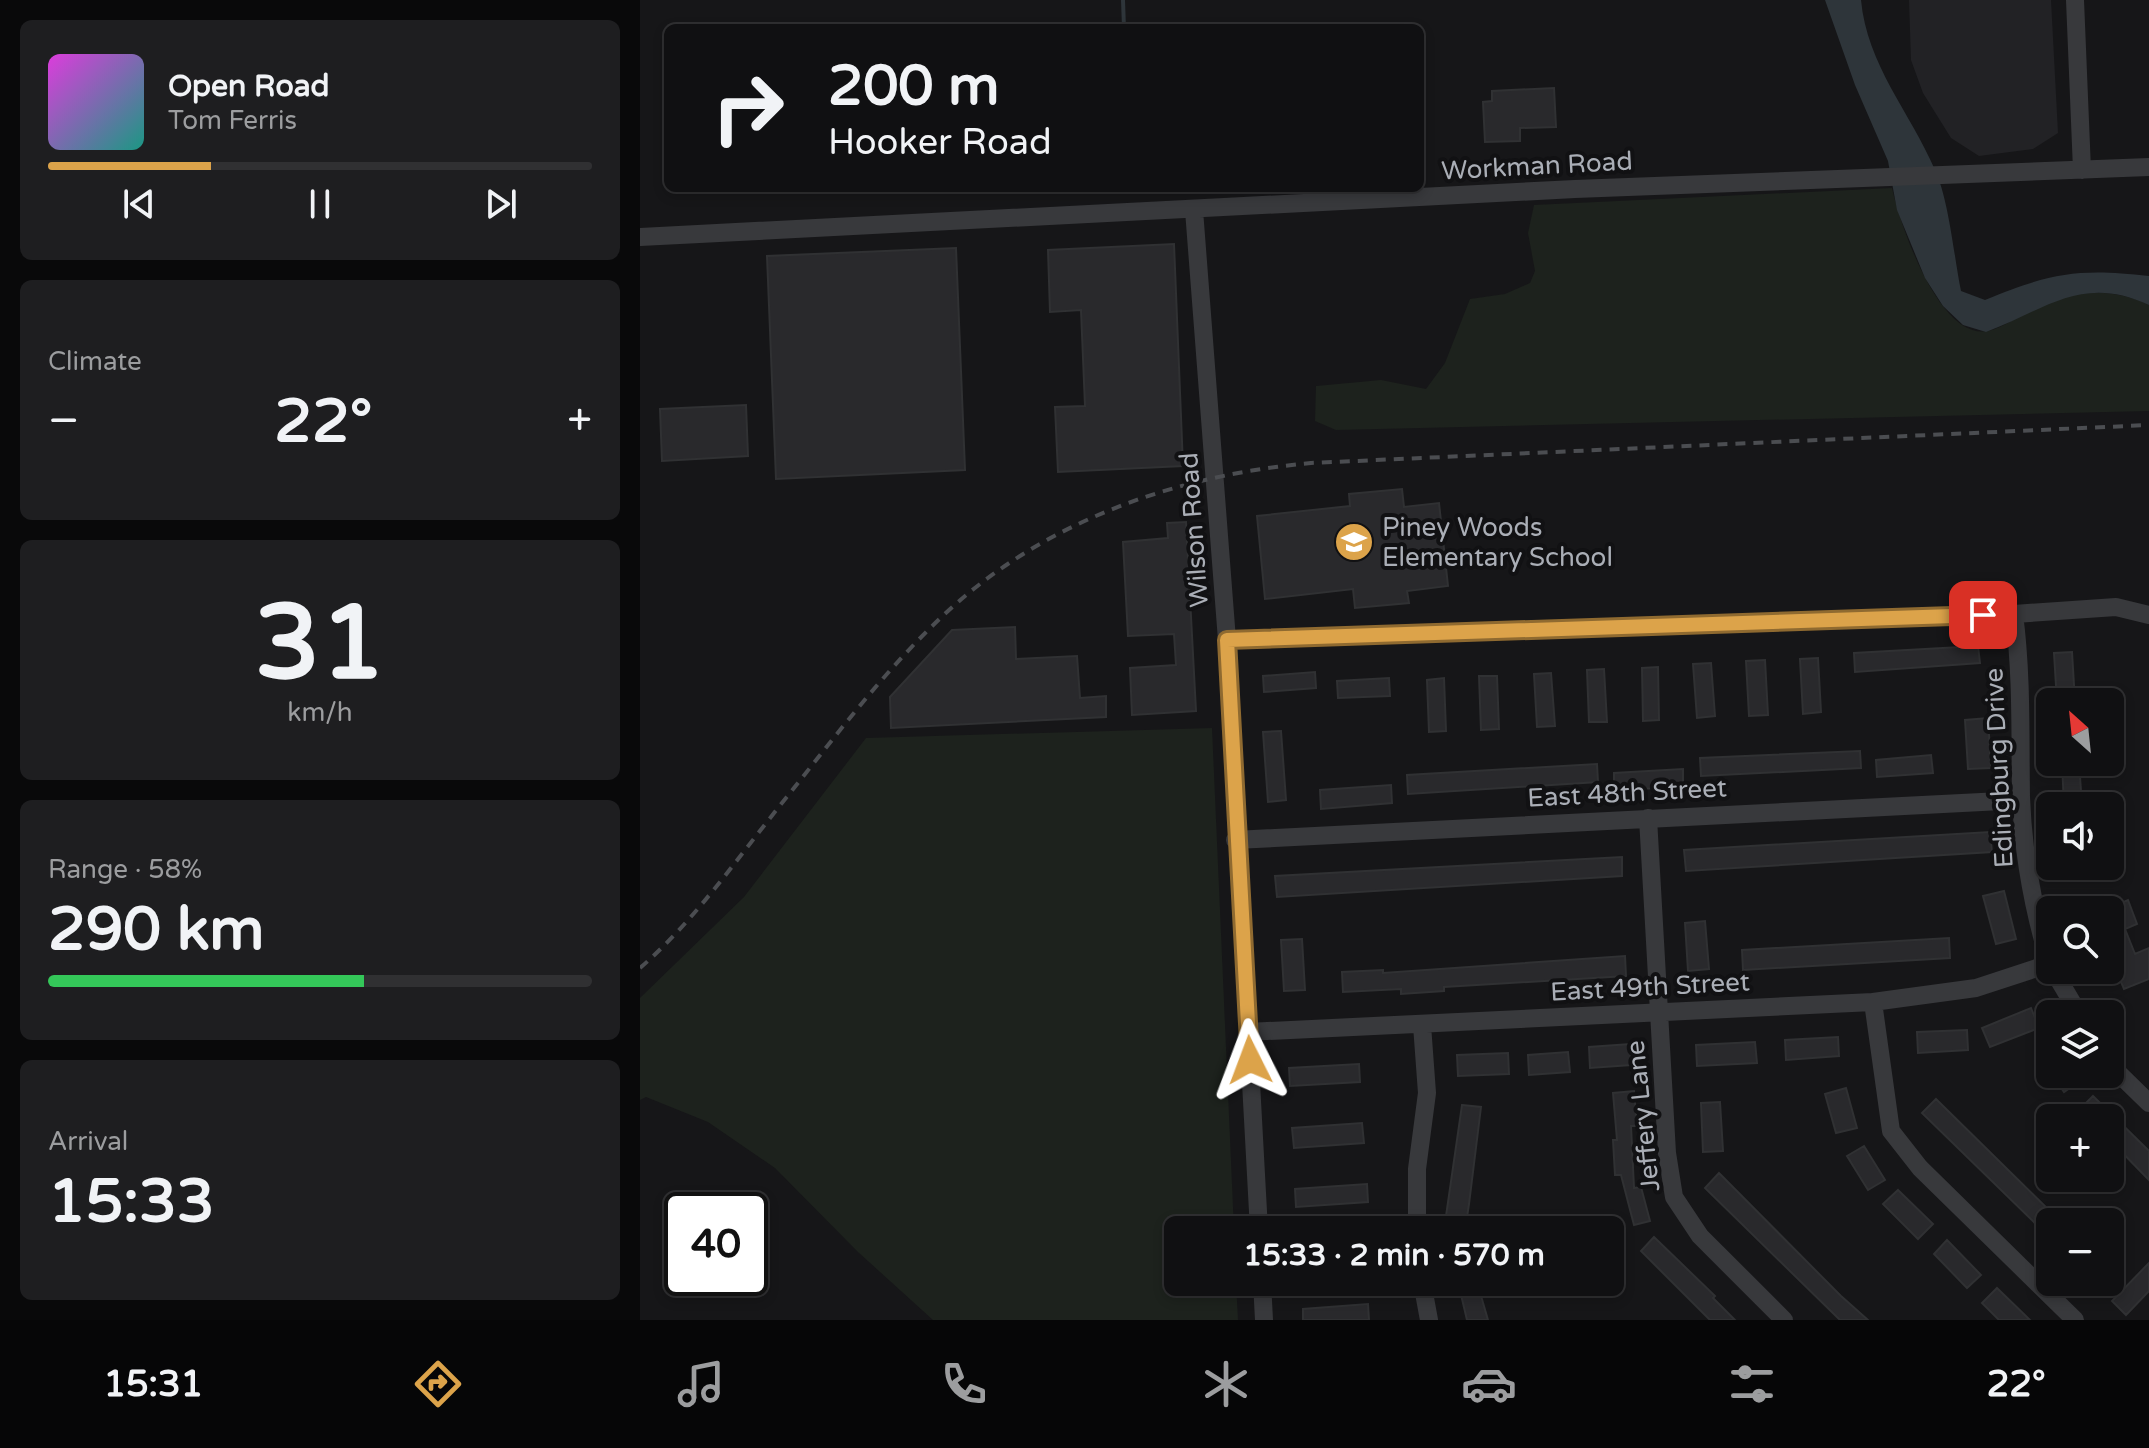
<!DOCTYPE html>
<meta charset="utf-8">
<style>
body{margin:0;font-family:"Varela Round",sans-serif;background:#1e1e20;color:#f1f3f6;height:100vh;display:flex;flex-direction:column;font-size:30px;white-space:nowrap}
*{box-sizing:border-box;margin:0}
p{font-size:26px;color:#9c9d9f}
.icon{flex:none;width:44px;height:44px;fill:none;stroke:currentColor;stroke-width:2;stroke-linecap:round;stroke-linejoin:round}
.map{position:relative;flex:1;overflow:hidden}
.side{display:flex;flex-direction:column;gap:20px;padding:20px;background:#09090a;width:640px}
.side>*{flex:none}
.hud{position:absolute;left:24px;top:24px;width:760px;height:168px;border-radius:12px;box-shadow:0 4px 12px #0003,0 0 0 2px #303032;background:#101012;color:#f1f3f6;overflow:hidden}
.needle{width:52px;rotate:333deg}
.buttons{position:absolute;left:1396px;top:688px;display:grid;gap:16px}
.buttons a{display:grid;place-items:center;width:88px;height:88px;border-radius:12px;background:#101012;box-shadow:0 4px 12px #0003,0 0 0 2px #303032;font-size:40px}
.speed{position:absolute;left:24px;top:1192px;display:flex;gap:16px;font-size:40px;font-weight:700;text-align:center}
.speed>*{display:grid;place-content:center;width:104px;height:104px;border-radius:50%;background:#101012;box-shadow:0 4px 12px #0003,0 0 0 2px #303032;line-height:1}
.speed .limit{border:4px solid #111;border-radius:12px;background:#fff;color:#111}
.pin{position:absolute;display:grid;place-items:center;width:68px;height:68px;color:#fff;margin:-34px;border-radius:16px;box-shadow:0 4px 12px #0006}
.me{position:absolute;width:88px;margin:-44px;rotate:357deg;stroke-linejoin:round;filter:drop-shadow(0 0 6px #0008)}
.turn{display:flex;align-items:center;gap:28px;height:168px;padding:0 32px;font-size:36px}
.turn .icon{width:104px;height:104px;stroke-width:2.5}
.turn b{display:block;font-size:56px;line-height:68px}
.big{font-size:60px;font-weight:800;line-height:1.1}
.side .tile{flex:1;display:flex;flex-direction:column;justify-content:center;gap:12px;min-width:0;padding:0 28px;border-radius:12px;background:#1e1e20}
.side .dial{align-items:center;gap:0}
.dial b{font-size:104px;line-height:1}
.song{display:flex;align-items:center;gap:24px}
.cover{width:96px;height:96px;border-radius:12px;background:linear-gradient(135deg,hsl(300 70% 55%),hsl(170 70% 35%))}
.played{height:8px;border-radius:4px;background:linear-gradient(90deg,#dca34a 30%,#303032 30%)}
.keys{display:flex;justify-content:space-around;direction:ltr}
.heat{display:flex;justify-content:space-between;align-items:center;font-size:44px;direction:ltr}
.charge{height:12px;border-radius:6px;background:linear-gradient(90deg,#34c759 58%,#303032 0)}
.trip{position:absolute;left:524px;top:1216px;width:460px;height:80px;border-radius:12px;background:#101012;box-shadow:0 4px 12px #0003,0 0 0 2px #303032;font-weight:800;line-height:80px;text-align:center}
.tab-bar{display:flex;height:128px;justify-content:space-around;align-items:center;background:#060607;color:#9c9d9f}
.tab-bar .icon{width:56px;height:56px}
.tab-bar .on{color:#dca34a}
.tab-bar b{font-size:36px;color:#f1f3f6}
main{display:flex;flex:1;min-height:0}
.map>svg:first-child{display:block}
.built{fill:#222225}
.green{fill:#1d221d}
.water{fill:#2e353a}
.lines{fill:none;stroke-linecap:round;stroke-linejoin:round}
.stream{stroke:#2e353a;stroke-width:4}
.building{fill:#29292c;stroke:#303133;stroke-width:2}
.minor{stroke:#38393c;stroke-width:18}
.rail{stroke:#4b4d51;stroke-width:4;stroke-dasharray:10 8;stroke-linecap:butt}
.route-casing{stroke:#8f6a30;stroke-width:20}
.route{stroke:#dca34a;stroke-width:14}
.labels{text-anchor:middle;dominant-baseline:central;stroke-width:8;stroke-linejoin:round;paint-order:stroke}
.street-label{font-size:26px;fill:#aaaeb6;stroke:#111113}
.poi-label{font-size:26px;fill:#aaaeb6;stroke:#111113;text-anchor:start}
</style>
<main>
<section class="side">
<div class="tile">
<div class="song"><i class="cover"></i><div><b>Open Road</b><p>Tom Ferris</p></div></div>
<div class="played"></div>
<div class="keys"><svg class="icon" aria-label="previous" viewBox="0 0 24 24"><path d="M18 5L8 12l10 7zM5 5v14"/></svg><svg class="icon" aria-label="pause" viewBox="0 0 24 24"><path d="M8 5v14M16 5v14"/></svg><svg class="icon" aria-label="next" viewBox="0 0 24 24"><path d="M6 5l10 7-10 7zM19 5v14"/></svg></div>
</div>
<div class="tile"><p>Climate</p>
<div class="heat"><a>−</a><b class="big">22°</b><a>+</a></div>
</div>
<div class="tile dial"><b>31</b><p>km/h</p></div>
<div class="tile"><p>Range · 58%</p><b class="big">290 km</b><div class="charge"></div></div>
<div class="tile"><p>Arrival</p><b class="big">15:33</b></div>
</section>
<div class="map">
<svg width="1509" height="1320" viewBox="0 0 1509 1320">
<rect width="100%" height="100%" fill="#161618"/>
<path class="built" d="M1269,0H1411L1418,133L1393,149L1339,156L1311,138L1283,93L1271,60Z"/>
<path class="green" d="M1252,188C1260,224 1299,341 1348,331C1362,328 1375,318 1387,312C1427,291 1468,285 1509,305V411L696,430L675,421L676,386L741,380L786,389L805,363L830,299L865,294L890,283L895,271L888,233L894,205Z
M572,728L594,1230H538V1282H596L598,1320H293L218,1252L135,1168L68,1122L6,1097L0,1100V998L104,897L226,738Z"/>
<path class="water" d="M1185,0H1221C1227,65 1270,112 1295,170C1309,200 1314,257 1321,291L1345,300C1410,273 1438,268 1509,276V305C1442,274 1407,309 1346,332L1323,325L1303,306L1285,278L1257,210L1248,161L1215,85Z"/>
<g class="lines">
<path class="stream" d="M483,0L484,28"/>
</g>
<path class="building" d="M914,88L916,127L880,128V141L845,142L843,102L852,101V91Z
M534,244L543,466L418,472L415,407L445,406L441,310L410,312L408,250Z
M316,248L325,470L136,479L127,256Z
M106,405L108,456L22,461L20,409Z
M762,489L764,507L799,503L808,586L767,591L769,603L715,608L713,589L625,599L617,516L710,506L709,494Z
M546,522L556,711L492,715L490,668L536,665L534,634L488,636L483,542L528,538L527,523Z
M375,627L376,659L437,656L440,698L466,696V717L251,728L250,697L312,630Z
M1338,646L1340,663L1215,672L1214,653Z
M1432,652L1435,702H1417L1414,653Z
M1178,658L1181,712L1163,714L1160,659Z
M1125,660L1128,715L1109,716L1106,661Z
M1071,663L1075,716L1057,718L1053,664Z
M1018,667L1019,720L1003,721L1002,668Z
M964,669L967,722H949L947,670Z
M675,672L676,688L624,692L623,676Z
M911,673L915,726L897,727L894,674Z
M839,676H857L859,729L841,730Z
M749,678L750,696L698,698L697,681Z
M804,678L806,731L789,732L787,680Z
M1348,718L1351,768L1328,769L1325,720Z
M641,731L646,800L628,802L623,732Z
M1220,751L1221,768L1061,776L1060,758Z
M1291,755L1293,773L1237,777L1236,760Z
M1422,762H1439L1442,806H1424Z
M957,764L958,782L768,794L767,775Z
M1043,769V787L974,790V773Z
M751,785L752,803L681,809L680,790Z
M1350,832L1352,852L1046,871L1044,850Z
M982,857V876L637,897L635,876Z
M1364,891L1376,939L1356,944L1343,896Z
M1488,900L1497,924L1485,929L1495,954L1509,948V979L1484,989L1472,961L1476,959L1470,944V908Z
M1065,921L1069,969L1048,971L1045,923Z
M1309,938L1310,958L1103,970L1102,950Z
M662,939L665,990L644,991L641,940Z
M985,956L986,976L804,987V991L761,994V989L703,992L702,972L743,970V973Z
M1391,1008L1399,1028L1350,1047L1342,1028Z
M1327,1030L1328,1050L1278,1053L1277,1032Z
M1198,1037L1199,1056L1146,1060L1145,1040Z
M1115,1042L1117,1063L1057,1066L1056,1045Z
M990,1044L991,1065L950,1068L949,1047Z
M928,1052L930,1072L889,1075L888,1055Z
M868,1053L869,1074L818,1076L817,1055Z
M719,1064L720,1082L650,1086L649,1068Z
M1412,1074H1450L1424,1092Z
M1206,1088L1217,1128L1196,1133L1185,1094Z
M994,1091L997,1126H991L994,1188L1001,1187L1010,1221L994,1225L981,1175H975L973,1140H977L973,1093Z
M1453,1096L1509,1151V1180L1470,1140V1118H1447L1439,1110Z
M1296,1099L1415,1216L1402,1230L1282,1113Z
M1080,1102L1083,1151L1063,1152L1061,1103Z
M822,1105L841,1107L829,1204L825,1230H804Z
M722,1123L724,1143L654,1148L652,1128Z
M1224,1146L1245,1180L1228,1190L1207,1156Z
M1079,1173L1201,1296L1228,1320H1200L1065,1188Z
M727,1184L728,1202L656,1207L655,1189Z
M1258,1190L1293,1224L1278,1239L1243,1204Z
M1014,1237L1075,1296L1073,1298L1095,1320H1070L1001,1251Z
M1307,1240L1341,1275L1327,1288L1294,1254Z
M1509,1263V1291L1486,1315L1472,1301Z
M818,1282H837L848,1320H827Z
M1357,1288L1390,1320H1359L1342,1303Z
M728,1304L729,1320H663V1309Z"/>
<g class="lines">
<path class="minor" d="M1435,0L1442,170
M554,210L587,640L619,1230
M0,237L935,189L1509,167
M1374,614C1382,675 1380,735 1381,797C1383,852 1394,912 1410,965
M587,640L1374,614L1476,607L1509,615
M1008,818L1027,1153L1034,1197L1060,1236L1144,1320
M595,840L1381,800
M1413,970L1439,1014
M1233,1002L1251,1131L1280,1168L1435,1320
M608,1032L1233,1002L1336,988L1409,964
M1470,1065L1509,1103
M777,1230V1169L787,1093L782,1025
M622,1282L624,1320
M782,1282L789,1320"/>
<path class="rail" d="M0,968C53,922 94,863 138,808C192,741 244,670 308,611C407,520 538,475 671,463L1509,425"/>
</g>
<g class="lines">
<g class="route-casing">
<path id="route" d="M610,1060L587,640L1343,615"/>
</g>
<use href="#route" class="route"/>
</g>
<defs>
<g id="school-disc" transform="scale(2)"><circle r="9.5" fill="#dca34a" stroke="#111113"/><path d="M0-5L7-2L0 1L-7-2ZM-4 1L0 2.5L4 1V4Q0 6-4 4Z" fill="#fff"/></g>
</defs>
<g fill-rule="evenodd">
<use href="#school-disc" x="714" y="542"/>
</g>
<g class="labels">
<g class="street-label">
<text transform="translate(897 166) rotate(-3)">Workman Road</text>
<text transform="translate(554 530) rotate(-94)">Wilson Road</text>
<text transform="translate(1359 768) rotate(-93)">Edingburg Drive</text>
<text transform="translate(987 793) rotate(-3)">East 48th Street</text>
<text transform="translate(1010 987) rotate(-3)">East 49th Street</text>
<text transform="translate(1003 1116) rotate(-96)">Jeffery Lane</text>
</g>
<g class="poi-label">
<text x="742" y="527">Piney Woods<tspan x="742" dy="30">Elementary School</tspan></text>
</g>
</g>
</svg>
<div class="buttons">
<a><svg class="needle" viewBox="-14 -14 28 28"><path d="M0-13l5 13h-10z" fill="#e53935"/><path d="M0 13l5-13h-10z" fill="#9c9d9f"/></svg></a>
<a><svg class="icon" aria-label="sound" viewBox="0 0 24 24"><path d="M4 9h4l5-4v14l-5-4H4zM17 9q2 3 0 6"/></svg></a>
<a><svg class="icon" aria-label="search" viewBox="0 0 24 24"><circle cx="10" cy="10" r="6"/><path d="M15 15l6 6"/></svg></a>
<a><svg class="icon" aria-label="layers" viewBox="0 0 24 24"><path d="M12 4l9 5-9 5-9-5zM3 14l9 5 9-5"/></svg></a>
<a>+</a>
<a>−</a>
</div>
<div class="speed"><div class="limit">40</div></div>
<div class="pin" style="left:1343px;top:615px;background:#d93025"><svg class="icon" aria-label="arrive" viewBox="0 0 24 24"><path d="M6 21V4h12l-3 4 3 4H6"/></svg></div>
<svg class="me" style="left:610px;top:1060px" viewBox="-20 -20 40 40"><path d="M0-17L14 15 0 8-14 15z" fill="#dca34a" stroke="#fff" stroke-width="4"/></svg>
<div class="trip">15:33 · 2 min · 570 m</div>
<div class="hud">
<div class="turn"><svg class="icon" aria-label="right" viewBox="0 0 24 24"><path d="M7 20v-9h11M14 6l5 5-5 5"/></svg><div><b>200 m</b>Hooker Road</div></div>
</div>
</div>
</main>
<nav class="tab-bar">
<b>15:31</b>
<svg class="icon on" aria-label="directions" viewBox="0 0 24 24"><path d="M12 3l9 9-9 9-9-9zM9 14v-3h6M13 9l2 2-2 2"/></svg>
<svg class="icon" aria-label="music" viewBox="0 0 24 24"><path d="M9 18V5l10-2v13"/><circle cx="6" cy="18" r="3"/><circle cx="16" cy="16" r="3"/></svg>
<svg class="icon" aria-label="phone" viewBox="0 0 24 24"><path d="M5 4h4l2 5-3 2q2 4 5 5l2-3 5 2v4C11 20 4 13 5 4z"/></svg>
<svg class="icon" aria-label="climate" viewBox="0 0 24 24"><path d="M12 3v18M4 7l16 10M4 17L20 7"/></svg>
<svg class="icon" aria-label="car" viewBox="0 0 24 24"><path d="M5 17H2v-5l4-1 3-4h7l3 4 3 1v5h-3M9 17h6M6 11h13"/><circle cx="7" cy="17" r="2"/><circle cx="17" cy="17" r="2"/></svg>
<svg class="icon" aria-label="filters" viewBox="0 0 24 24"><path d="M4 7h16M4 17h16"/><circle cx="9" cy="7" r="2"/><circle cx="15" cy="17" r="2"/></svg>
<b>22°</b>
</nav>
